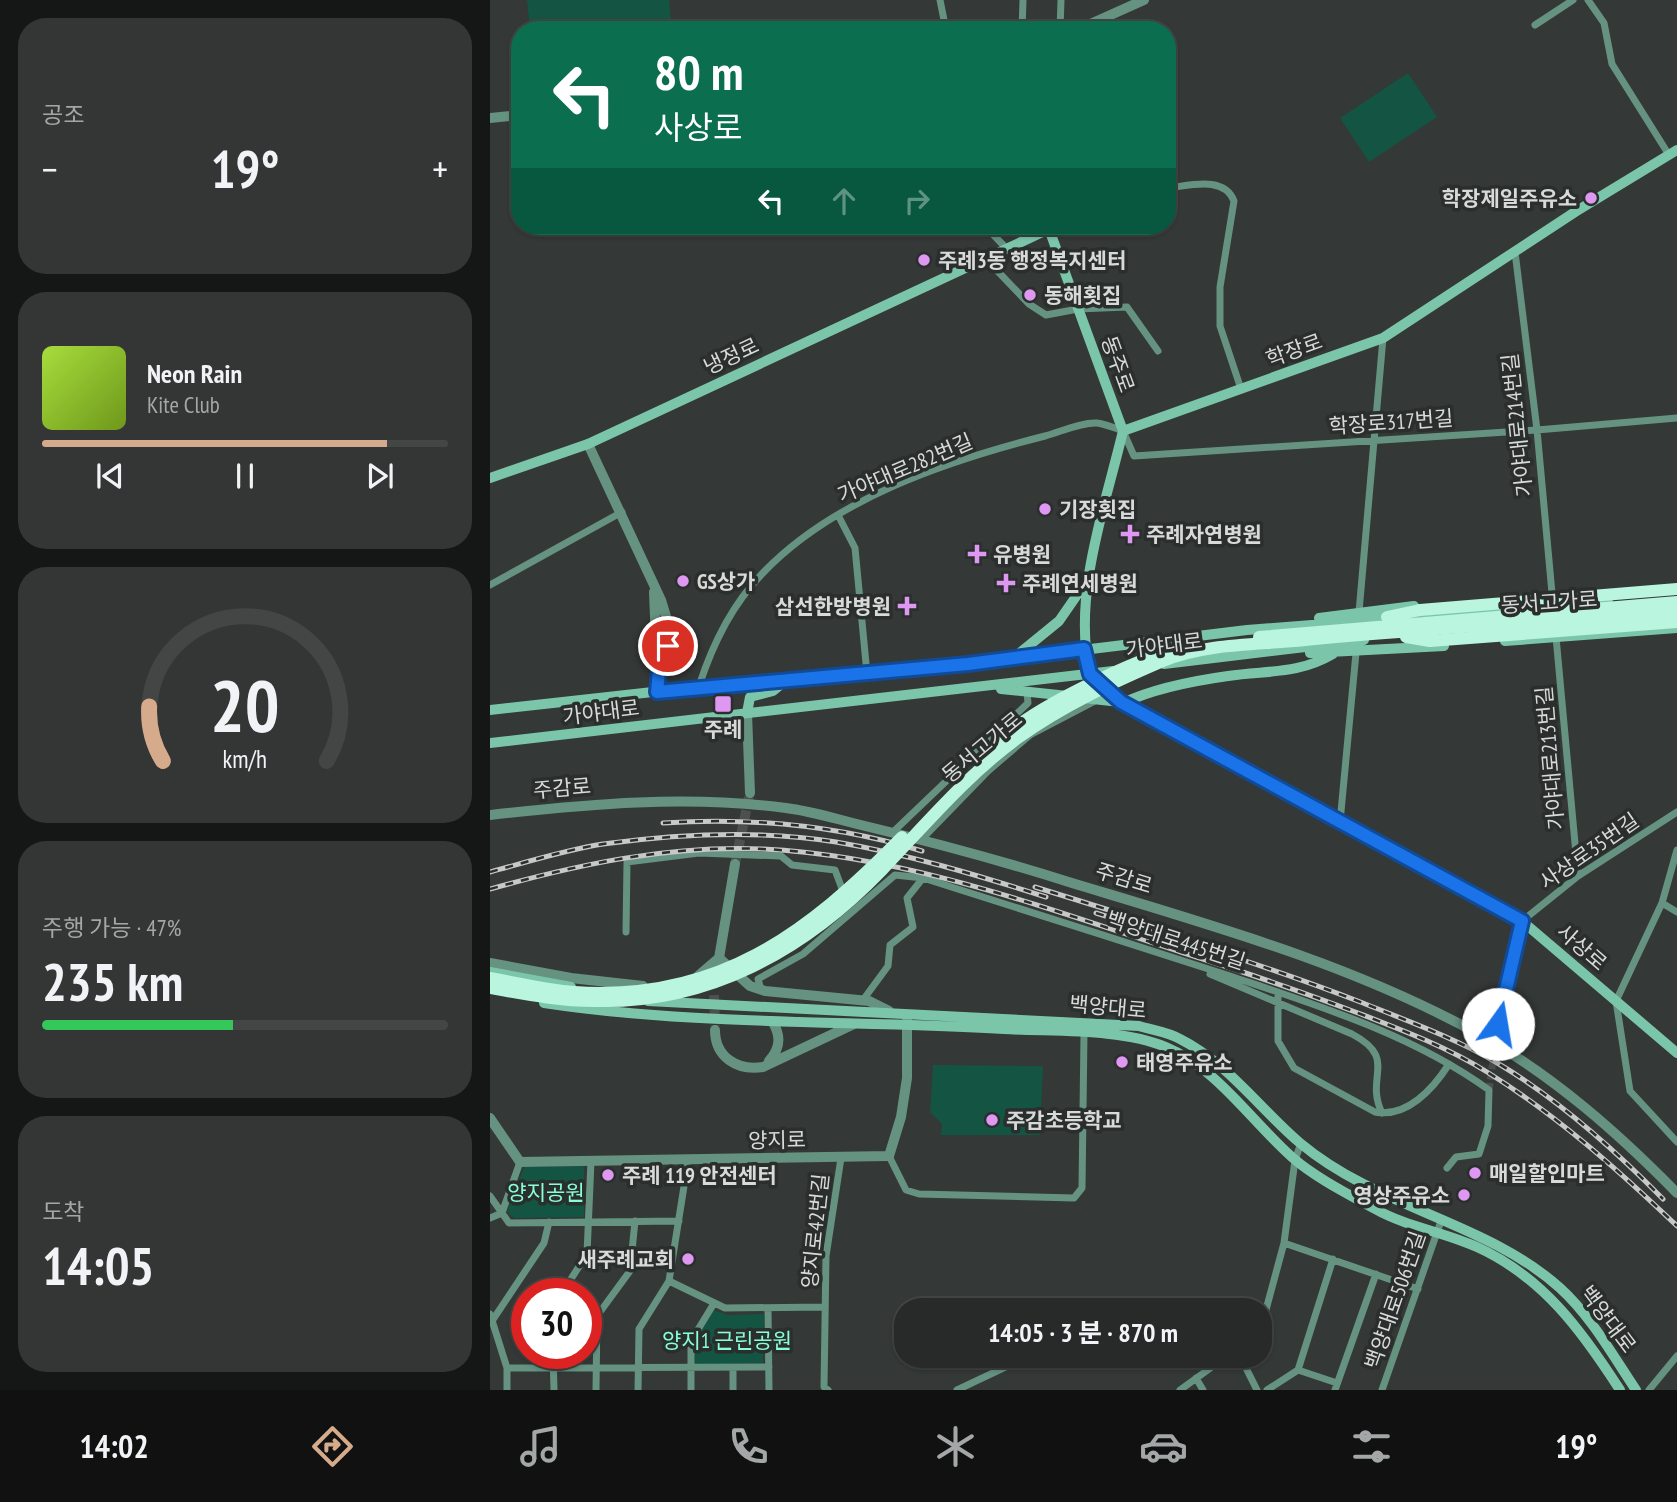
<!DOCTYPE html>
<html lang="ko">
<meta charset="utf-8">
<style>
body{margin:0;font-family:"PT Sans Narrow","Noto Sans KR",sans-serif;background:#333634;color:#f1f3f6;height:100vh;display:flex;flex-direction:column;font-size:26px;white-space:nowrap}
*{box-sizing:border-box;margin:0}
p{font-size:23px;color:#a4a7a8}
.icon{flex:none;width:38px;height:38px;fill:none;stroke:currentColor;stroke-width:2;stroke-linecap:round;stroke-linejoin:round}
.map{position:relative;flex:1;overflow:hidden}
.drawer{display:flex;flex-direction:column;gap:18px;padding:18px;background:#151716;width:490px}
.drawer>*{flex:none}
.hud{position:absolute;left:21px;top:21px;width:665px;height:214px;border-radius:28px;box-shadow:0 2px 5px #0004,0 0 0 2px #434645;background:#0b6e4f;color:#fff;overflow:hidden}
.speed{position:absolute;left:21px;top:1278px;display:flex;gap:14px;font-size:35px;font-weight:700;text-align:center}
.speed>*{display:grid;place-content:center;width:91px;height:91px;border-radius:50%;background:#272a28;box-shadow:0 2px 5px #0004,0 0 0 2px #434645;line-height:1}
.speed .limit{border:10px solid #d22;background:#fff;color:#111}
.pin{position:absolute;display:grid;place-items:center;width:60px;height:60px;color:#fff;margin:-30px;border:4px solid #fff;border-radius:50%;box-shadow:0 2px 7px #0007}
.me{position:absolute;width:77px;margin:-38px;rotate:13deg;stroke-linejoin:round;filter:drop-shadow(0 0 5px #0008)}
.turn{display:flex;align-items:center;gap:24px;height:147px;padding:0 28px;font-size:32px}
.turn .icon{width:91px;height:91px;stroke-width:2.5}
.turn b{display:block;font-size:49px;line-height:60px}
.lanes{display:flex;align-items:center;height:66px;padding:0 28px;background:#0003;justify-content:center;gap:35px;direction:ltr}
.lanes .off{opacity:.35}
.big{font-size:52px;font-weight:700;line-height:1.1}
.drawer .tile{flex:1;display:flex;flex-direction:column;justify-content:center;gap:10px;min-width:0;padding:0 24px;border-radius:28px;background:#333634}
.drawer .dial{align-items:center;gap:0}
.dial svg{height:182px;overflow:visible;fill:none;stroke:#434645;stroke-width:7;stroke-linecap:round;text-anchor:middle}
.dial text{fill:#f1f3f6;stroke:none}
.song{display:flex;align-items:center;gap:21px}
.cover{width:84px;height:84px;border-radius:10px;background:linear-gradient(135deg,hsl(80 70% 55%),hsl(80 70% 35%))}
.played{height:7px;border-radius:4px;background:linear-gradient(90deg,#d6ab8b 85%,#434645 85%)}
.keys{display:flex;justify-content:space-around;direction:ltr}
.heat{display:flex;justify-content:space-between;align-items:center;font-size:38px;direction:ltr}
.charge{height:10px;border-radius:5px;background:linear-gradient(90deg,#34c759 47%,#434645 0)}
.trip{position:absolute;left:404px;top:1298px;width:378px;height:70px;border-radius:28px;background:#272a28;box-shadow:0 2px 5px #0004,0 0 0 2px #434645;font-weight:700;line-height:70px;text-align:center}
.dock{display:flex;height:112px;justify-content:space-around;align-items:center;background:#101110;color:#a4a7a8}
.dock .icon{width:49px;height:49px}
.dock .on{color:#d6ab8b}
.dock b{font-size:32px;color:#f1f3f6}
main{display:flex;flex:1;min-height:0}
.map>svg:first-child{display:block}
.green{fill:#135542}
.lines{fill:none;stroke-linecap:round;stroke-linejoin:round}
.minor-tunnel{stroke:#4d504e;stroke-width:7;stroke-dasharray:7 3.5;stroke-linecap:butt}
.tertiary-tunnel{stroke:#4d504e;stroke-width:10;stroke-dasharray:10 5;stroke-linecap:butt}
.minor{stroke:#659281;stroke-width:7}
.tertiary{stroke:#659281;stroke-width:10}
.secondary{stroke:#7bc6ab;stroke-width:10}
.trunk{stroke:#b9f5df;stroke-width:12}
.rail-casing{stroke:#c7c9c8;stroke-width:5}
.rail{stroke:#2a2e2c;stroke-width:2.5;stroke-dasharray:8;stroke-linecap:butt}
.trunk-bridge{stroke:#b9f5df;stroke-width:12}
.route-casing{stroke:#114b97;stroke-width:18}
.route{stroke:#1a73e8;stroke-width:12}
.poi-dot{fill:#df98f2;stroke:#2a2e2c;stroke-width:2.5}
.labels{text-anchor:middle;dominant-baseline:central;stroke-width:7;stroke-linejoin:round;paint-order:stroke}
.poi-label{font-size:21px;font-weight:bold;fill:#d8dad9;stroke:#2a2e2c;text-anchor:start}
.street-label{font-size:21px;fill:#d8dad9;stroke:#2a2e2c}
.park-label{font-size:21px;fill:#87ffd6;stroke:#2a2e2c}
</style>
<main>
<section class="drawer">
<div class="tile"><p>공조</p>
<div class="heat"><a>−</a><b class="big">19°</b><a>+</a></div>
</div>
<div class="tile">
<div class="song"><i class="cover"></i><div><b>Neon Rain</b><p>Kite Club</p></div></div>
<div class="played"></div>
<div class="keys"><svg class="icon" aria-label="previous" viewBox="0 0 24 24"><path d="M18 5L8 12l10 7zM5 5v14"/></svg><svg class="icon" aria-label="pause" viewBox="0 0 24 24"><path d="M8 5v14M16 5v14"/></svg><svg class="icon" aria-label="next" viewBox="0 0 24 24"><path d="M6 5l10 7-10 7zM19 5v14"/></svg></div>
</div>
<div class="tile dial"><svg viewBox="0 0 100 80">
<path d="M14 69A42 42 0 1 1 86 69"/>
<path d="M14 69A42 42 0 0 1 8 45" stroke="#d6ab8b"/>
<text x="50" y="56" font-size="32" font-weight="700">20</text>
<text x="50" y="72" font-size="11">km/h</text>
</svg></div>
<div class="tile"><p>주행 가능 · 47%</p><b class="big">235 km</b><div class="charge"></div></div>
<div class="tile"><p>도착</p><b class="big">14:05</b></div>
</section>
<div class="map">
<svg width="1187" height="1390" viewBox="0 0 1187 1390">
<rect width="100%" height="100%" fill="#343836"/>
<path class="green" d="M37,0H179L182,30H40Z
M918,73L947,117L879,162L850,118Z
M443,1065L553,1066L550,1135H451L452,1124L440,1112Z
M94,1166V1217L24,1218L17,1212L34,1167Z
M224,1310L238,1315L274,1314L273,1363L205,1365L204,1343Z"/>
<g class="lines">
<path class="minor-tunnel" d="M999,1090L1008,1024"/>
<path class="tertiary-tunnel" d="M245,864L259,797
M224,995L225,1026"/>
<path class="minor" d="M450,0L456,30
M1098,0L1114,23L1122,64L1179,155
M1045,25L1083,0
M532,30L533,0
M570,30L571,0
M677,188C699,186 734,175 744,201L730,287V326L751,389
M495,226L516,248
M1025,252L1047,430L1062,593
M495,258L539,304L556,315L588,309L637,307L668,351
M348,515L365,548L377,674
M0,585L132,512
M869,612L893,338
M1066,637L1088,876
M209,686C222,646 241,606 271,575C342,499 457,461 555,436C570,432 592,422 607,423C615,424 625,428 633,431L644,456L1047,430L1187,418
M850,822L866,653
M402,833L538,703L537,692
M431,840L498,771L540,735L607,700
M1187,850L1172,903L1126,1001L1140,1091L1187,1142
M1172,903L1187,912
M136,932L137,862L209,853L291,856L302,865L345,870L354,894
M720,974L862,1034C909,1059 874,1076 892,1113
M271,990L268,979L313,954L405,875L433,878C534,910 636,942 737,975C826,1005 922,1034 999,1090L998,1126L989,1154L966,1157L957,1168
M788,992V1041L804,1068L885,1112C917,1118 943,1089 959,1064
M373,1000L398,966L400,945L423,927L417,898L433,878
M1008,1024L1032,921L1088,876L1187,812
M399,1156L416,1190L429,1194L584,1198L592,1188L594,1034
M0,1196L19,1223L189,1221
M0,1218L12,1213L30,1162
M794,1243L928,1289
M179,1281L235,1308L335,1307
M72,1293L97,1254L101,1161
M278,1308L279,1390
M0,1314L17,1368V1390
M2,1321L54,1243L59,1222
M770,1332L794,1243L805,1160L811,1143
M63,1353L64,1390
M709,1356L719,1369
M750,1356L767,1390
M17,1368L279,1367
M808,1370L847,1383
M706,1378L713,1390
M106,1390L107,1316L140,1271L145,1221
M148,1390L149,1329L179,1281L198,1161
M201,1390V1341L223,1305
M243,1390V1368
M338,1390L334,1387L336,1256L351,1158
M467,1390L539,1356
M690,1390L737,1356
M777,1390L808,1370L843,1259
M845,1390L886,1274
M892,1390L951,1221
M1159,1390L1187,1356"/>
<path class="tertiary" d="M587,30L654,0
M0,118L30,115
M98,444L171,600L177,620L176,643
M164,592L166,641
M167,692L170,660L179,652L176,643L170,641L163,643L159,650L161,656L170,660
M257,713L260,793
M0,815C98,804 197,795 296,808C321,811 346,819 371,825C442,842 513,861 582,883C721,925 865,965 992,1036C1065,1077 1129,1134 1187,1193
M0,963L81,978L153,986
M228,964L245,864
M208,976L229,958L260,986L275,991L379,1001L399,1011
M225,1030C225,1057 247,1071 273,1067L364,1024
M279,1061C291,1048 291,1035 282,1021
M0,1118L30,1162L399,1156L411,1117L417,1078V1020"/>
<path class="secondary" d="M0,478L98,444L559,229L633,431
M829,618L924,606
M1015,641L1187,628
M820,653L954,646
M526,656L569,621L596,582
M674,664L874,640
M600,674C582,596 615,507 633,431L893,338L1085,212L1187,150
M609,682L630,702L1032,921L1187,1053
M511,689L578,696
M594,698L630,702
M633,703C665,688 702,681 738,676C777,670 807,675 843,654
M0,710L235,684L295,681L478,664L757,630L1118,602
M257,713L260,697L283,691L295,681
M0,743L623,671
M0,972L81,987
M158,1001L649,1026C662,1030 678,1032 690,1039C738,1063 770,1109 810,1143C889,1209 997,1222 1070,1288C1101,1316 1123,1356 1146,1390
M54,1003C206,1026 361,1020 514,1029C563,1032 631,1028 676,1047C727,1068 762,1122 803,1158C826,1178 858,1194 885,1209C917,1227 954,1232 987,1247C1053,1277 1092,1331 1130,1390"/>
<path class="trunk" d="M930,610L1187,589
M940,641L1187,622"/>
<g class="rail-casing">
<path id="rail" d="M173,823C262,817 346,825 432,851
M0,872C37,862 75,850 113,844C188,834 271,830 346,842C417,854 487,875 556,897
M545,887L619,910
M0,889C90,864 179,845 273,849C418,856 555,908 691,952C751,971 810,991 868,1013C912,1030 957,1047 997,1072C1068,1116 1127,1169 1187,1226
M606,913C696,941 785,969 873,1003C918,1021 967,1039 1009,1064C1069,1100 1124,1149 1173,1199"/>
</g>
<use href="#rail" class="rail"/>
<path class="trunk-bridge" d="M897,617L930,610
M769,637L1187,602
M916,637L940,641
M490,761C501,751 511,740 522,730C557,702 655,654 699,646
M0,978C28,983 56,990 84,992C227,1002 317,934 412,837
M0,988C34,994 69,1001 104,1001C218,1004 314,951 392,870C435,825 478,774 528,738C572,706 624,682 673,661C715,643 770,645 815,640C939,628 1063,621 1187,612"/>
</g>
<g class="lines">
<g class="route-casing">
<path id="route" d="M178,646V655L170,660L167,692L478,664L594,649L600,674L631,702L1032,921L1008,1024"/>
</g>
<use href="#route" class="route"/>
</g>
<g class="poi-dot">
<circle cx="1101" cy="198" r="7"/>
<circle cx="434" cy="260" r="7"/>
<circle cx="540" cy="295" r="7"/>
<circle cx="555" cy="509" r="7"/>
<path d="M636.5 523.5h7v7h7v7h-7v7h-7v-7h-7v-7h7z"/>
<path d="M483.5 543.5h7v7h7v7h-7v7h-7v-7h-7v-7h7z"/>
<circle cx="193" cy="581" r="7"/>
<path d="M512.5 572.5h7v7h7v7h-7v7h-7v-7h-7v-7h7z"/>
<path d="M413.5 595.5h7v7h7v7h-7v7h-7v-7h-7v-7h7z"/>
<rect x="224" y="695" width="18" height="18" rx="3.5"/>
<circle cx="632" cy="1062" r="7"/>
<circle cx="502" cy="1120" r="7"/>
<circle cx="985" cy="1173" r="7"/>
<circle cx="118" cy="1175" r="7"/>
<circle cx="974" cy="1195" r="7"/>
<circle cx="198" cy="1259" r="7"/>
</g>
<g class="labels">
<g class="poi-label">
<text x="1087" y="198" text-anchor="end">학장제일주유소</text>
<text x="448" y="260">주례3동 행정복지센터</text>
<text x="554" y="295">동해횟집</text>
<text x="569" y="509">기장횟집</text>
<text x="656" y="534">주례자연병원</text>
<text x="503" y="554">유병원</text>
<text x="207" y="581">GS상가</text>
<text x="532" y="583">주례연세병원</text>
<text x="401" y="606" text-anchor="end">삼선한방병원</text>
<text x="233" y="729" text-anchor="middle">주례</text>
<text x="646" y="1062">태영주유소</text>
<text x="516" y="1120">주감초등학교</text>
<text x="999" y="1173">매일할인마트</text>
<text x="132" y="1175">주례 119 안전센터</text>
<text x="960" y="1195" text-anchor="end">영상주유소</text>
<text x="184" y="1259" text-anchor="end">새주례교회</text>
</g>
<g class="street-label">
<text transform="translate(804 350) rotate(-20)">학장로</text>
<text transform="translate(241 356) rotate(-25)">냉정로</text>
<text transform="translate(628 364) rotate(70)">동주로</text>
<text transform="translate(901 422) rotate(-4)">학장로317번길</text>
<text transform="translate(1027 425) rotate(-96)">가야대로214번길</text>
<text transform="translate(415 468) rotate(-23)">가야대로282번길</text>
<text transform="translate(1059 602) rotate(-4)">동서고가로</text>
<text transform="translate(674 645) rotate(-7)">가야대로</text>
<text transform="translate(111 712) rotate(-7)">가야대로</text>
<text transform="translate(492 747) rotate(-40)">동서고가로</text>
<text transform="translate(1060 758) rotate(-95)">가야대로213번길</text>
<text transform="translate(72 788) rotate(-5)">주감로</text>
<text transform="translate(1099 851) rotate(-35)">사상로35번길</text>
<text transform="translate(634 878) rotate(17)">주감로</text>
<text transform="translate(686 940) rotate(18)">백양대로445번길</text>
<text transform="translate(1092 947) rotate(41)">사상로</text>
<text transform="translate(618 1007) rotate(5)">백양대로</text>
<text transform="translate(287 1140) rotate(-1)">양지로</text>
<text transform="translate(325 1231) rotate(-84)">양지로42번길</text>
<text transform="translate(905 1300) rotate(-71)">백양대로506번길</text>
<text transform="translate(1118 1319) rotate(53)">백양대로</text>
</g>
<g class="park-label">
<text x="56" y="1192">양지공원</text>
<text x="237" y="1340">양지1 근린공원</text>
</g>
</g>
</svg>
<div class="speed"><div class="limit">30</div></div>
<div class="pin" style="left:178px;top:646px;background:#d93025"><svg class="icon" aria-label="arrive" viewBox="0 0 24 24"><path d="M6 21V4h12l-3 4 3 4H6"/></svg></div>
<svg class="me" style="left:1008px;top:1024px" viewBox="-20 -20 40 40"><circle r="19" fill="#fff"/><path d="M0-13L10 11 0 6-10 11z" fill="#1a73e8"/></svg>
<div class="trip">14:05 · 3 분 · 870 m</div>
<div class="hud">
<div class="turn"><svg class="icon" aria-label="left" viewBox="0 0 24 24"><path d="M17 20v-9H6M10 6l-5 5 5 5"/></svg><div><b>80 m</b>사상로</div></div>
<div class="lanes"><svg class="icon" aria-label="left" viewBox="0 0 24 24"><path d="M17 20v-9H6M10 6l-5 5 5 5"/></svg><svg class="icon off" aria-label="ahead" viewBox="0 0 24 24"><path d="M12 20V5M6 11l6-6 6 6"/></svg><svg class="icon off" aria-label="right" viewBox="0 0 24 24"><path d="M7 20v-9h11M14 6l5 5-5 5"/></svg></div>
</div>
</div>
</main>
<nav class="dock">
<b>14:02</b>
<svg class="icon on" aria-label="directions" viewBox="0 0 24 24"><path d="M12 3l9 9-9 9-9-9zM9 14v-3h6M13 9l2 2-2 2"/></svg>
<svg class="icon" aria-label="music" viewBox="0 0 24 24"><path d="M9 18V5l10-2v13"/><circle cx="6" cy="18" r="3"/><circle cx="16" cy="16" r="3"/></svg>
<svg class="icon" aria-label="phone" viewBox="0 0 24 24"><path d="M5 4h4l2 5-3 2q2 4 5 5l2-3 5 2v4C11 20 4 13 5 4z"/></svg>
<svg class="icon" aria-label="climate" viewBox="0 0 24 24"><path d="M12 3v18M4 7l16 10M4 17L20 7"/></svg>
<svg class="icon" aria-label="car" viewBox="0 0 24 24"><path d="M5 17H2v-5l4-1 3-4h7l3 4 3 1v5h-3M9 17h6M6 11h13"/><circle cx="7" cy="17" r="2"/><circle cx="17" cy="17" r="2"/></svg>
<svg class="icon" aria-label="filters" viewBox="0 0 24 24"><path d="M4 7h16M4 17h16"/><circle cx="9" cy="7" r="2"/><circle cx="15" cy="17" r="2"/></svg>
<b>19°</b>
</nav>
